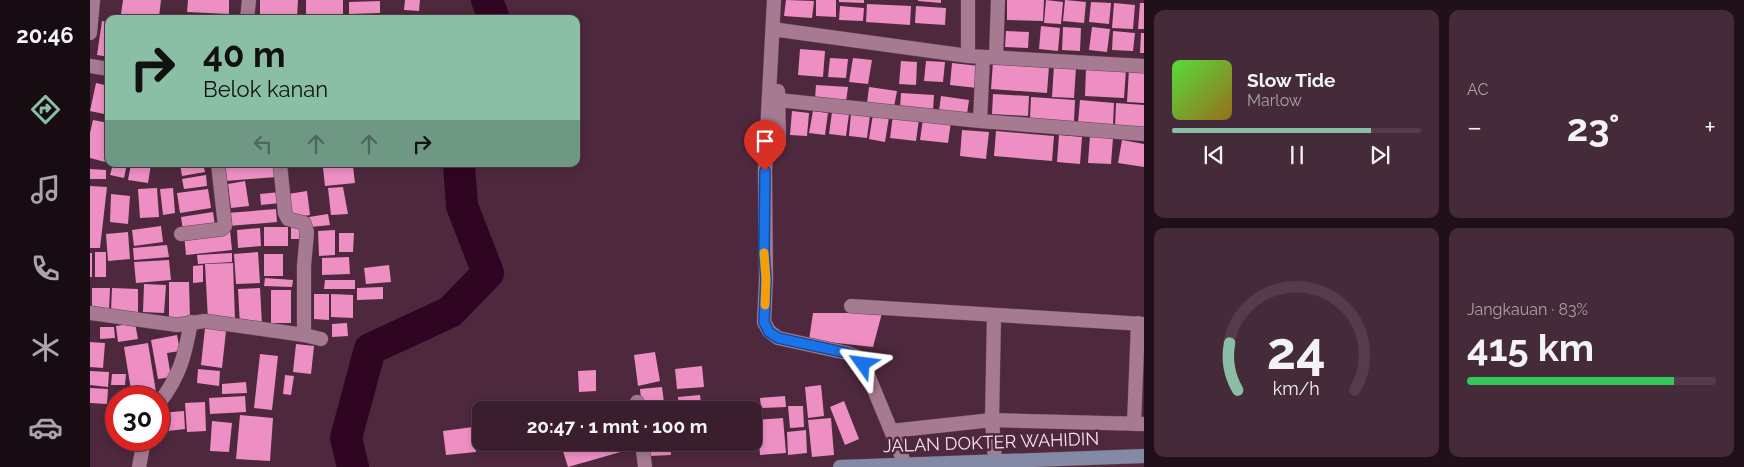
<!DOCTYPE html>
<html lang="id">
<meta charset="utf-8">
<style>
body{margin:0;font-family:Raleway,sans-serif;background:#452b3a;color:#f1f3f6;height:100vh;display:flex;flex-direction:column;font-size:19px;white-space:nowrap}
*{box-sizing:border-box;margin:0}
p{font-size:16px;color:#aba2aa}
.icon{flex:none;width:28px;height:28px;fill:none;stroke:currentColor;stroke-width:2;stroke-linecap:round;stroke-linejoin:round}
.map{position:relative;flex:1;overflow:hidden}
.side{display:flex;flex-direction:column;gap:10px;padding:10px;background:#201019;width:600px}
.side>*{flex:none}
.hud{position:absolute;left:15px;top:15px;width:475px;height:152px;border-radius:10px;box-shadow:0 2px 8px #0003,0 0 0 1px #543c4a;background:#8abfa5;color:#111;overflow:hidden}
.speed{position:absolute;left:15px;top:386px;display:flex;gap:10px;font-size:25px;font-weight:700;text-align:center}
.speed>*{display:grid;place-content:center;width:65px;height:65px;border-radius:50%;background:#3a1e2e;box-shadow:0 2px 8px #0003,0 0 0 1px #543c4a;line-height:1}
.speed .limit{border:8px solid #d22;background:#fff;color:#111}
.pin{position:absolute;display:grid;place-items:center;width:42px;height:42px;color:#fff;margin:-51px -21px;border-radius:50% 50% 50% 0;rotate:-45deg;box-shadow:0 0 5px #0007}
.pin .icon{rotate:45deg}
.me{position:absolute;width:55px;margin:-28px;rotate:301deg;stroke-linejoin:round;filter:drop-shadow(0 0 4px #0008)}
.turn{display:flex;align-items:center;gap:18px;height:105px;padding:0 15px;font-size:22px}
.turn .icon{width:65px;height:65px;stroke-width:2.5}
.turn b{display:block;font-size:35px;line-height:42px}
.lanes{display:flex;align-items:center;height:48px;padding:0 15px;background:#0003;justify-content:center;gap:25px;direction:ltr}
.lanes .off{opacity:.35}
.big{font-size:38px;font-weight:700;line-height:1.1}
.side .widget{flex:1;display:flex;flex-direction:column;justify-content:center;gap:8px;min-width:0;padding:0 18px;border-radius:10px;background:#452b3a}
.side .dial{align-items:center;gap:0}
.dial svg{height:130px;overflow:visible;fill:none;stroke:#543c4a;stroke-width:7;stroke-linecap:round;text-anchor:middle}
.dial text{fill:#f1f3f6;stroke:none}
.song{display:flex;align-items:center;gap:15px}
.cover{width:60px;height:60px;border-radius:8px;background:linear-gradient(135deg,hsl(110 70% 55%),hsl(40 70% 35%))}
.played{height:5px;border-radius:2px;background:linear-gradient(90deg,#8abfa5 80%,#543c4a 80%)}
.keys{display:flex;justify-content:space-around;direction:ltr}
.heat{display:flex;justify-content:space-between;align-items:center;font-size:28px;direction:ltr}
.charge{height:8px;border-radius:4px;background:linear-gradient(90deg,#34c759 83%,#543c4a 0)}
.side .tiles{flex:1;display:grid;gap:10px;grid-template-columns:repeat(2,1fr)}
.trip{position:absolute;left:382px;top:401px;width:290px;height:50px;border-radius:10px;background:#3a1e2e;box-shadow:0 2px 8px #0003,0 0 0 1px #543c4a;font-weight:700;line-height:50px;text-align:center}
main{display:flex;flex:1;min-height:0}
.tabs{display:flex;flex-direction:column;width:90px;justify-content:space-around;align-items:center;background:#170c12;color:#aba2aa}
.tabs .icon{width:35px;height:35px}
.tabs .on{color:#8abfa5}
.tabs b{font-size:22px;color:#f1f3f6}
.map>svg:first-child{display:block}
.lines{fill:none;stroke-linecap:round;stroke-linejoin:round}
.river{stroke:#300521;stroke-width:32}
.building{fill:#ed8fc3}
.minor-casing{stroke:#664558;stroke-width:15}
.secondary-casing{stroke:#664558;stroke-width:15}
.minor{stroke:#a67a91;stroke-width:14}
.secondary{stroke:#8489a5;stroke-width:14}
.route-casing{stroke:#114b97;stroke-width:12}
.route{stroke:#1a73e8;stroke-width:9}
.slow{stroke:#f59e0b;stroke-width:9}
.labels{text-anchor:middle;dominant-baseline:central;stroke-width:5;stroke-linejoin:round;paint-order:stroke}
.street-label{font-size:18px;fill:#fae0ed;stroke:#4e283d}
</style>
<main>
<nav class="tabs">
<b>20:46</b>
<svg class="icon on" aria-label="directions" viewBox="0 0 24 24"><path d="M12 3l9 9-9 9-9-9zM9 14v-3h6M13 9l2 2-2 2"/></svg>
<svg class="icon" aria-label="music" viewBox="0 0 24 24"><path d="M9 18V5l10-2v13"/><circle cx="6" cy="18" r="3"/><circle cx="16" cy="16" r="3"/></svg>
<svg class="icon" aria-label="phone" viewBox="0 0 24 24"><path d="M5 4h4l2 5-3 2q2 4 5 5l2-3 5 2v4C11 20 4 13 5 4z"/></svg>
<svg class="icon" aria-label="climate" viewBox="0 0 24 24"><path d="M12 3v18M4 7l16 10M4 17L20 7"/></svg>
<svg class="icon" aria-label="car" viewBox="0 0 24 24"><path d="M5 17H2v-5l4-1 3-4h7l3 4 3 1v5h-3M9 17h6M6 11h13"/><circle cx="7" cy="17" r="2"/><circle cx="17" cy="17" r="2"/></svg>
</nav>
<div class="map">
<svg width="1054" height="467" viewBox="0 0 1054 467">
<rect width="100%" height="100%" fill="#4e283d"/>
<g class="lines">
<path class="river" d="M397,0L404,19
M263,467L256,438L280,349L360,312L398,273L372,206L369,164"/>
</g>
<path class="building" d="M33,0H71L69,17L31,14Z
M98,0H139V14L97,12Z
M170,0H208L207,18L170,17Z
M216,0H253V19H216Z
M315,0H330L329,11L314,10Z
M696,0L724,1L722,18L694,16Z
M726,0H746V17L726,16Z
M749,0H774V3L749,2Z
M828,0H851V3L828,1Z
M917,0H954L953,21L917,20Z
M956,0L973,2L971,24L954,23Z
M975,0L996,2L994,23L973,21Z
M290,1V13L259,14V2Z
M1001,2L1021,3L1019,24L999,22Z
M1024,3L1045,5L1043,29L1022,28Z
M1050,3H1054V29H1048Z
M777,4L821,6L820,25L776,22Z
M750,6L774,8L773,21L749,20Z
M826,6L856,8L855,25L825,23Z
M318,14H343L342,19H318Z
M12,21L19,22V57L7,55Z
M951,26L970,28L968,51L949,49Z
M973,27L991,28L990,51L972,50Z
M1002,27L1020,29L1017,52L999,50Z
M916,31L939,32L938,48L915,47Z
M1023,31L1045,33L1043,51L1022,50Z
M1051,33H1054V53H1050Z
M710,49L735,51L733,77L708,75Z
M740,58L758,59L756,78L738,77Z
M763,58L782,60L778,84L759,82Z
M811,61L827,62L826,85L809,84Z
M836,61L855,62L853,82L834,81Z
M903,62L959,66L957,93L901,89Z
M862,63L889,66L887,88L860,85Z
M964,65L986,67L984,98L962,97Z
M996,68L1036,70L1034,98L995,96Z
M1039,69L1054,70V103L1037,102Z
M6,83L19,86V97L14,114L0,111Z
M726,85L758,87L756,102L725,99Z
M779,87L807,91L804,107L777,103Z
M811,93L844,95L843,110L810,108Z
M903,94L939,96L938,116L902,114Z
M851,96L879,100L877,114L849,111Z
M941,97L985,100L984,122L940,118Z
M990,100L1024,103L1023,125L988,123Z
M1026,103L1054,105V129L1025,127Z
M702,111L719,113L717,136L700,135Z
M723,111L738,113L735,135L719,133Z
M742,112L759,114L756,136L739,134Z
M761,113L780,115L777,138L759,136Z
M783,114L799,117L795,142L779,139Z
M803,115L829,119L826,141L800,138Z
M833,119L861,122L858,143L830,140Z
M3,120L19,123V163L0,158V133Z
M872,130L899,132L896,159L870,156Z
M906,131L964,136L962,161L904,156Z
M969,135L992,137L990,164L967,162Z
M1000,136L1023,138L1021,164L998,163Z
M1032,140L1054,144V167L1028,163Z
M23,164H37L34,178L20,175Z
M41,164H61L58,183L38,180Z
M90,164H113L115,172L92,176Z
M157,164H185L186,177L136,181L135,166Z
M263,166L265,183L235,186L233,168Z
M0,169L16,170V179H0Z
M116,175L117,186L94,189L92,179Z
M155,181L159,206L141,208L138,184Z
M0,186L17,187L10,248H0Z
M253,187L258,214L241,215L238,188Z
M67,188L69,217L50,218L48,189Z
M83,188L85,213L73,215L70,189Z
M118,189L121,208L90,213L87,193Z
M217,191L220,215L200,218L198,194Z
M190,192V203L171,205L170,194Z
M21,194L40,196L38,224L20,222Z
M186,209L187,222L138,226L137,213Z
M123,212L125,226L93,231L91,217Z
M238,214L240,225L221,227L219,217Z
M201,224H212L211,239H201Z
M71,226L73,242L44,246L42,230Z
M174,227H198V246H174Z
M170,228L171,246L148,248L147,230Z
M140,230L142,250L96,255L94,234Z
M245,230V255L229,256L228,231Z
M38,232L40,259L18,261L16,234Z
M249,233H264L263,252H249Z
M77,245L79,257L44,260L43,248Z
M5,252H16V277H5Z
M168,252L170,283L146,284L144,254Z
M0,253H2V277H0Z
M142,253V262L108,264L107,255Z
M174,254H193V276H174Z
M259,257L260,274L232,275V258Z
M79,260L81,280L46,283L44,262Z
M143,263L145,319L118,320L115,264Z
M113,265V282L103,283V266Z
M299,265L301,282L276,284L274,268Z
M175,278L203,280L202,287L174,286Z
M235,280H265V289H234Z
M79,282H99L100,318H79Z
M54,284L76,285L74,313L53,312Z
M293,287V299L267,300V288Z
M2,288H20L19,310H2Z
M22,288L48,289V314L21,312Z
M170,288L172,324L150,326L148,289Z
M181,290H201V323H181Z
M224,294H239V320L224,319Z
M241,294L263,295V318L241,317Z
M723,313H792L783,347L719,340Z
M45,323L48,339L28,342L26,326Z
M257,323L258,336L242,337V324Z
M10,327H24L25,338L10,339Z
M115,328L136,331L132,368L111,365Z
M87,335L90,351L77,353L81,377L68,379L61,340Z
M0,342L15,343L13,368L0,367Z
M58,343L66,392L42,396L34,347Z
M206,344L224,346L221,374L203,372Z
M565,352L570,381L548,386L544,355Z
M170,354L188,356L182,410L164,408Z
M612,366L614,387L587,389L585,369Z
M108,369L130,371L129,386L107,383Z
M506,370V391L489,392L488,371Z
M0,371L19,372L18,387L0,385Z
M22,374H36L35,385H21Z
M195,375L204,376L201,395L193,394Z
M156,382L157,393L132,394V384Z
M731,385L734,416L718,418L715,387Z
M572,387L575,410H552L550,389Z
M0,388L18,389L17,404L0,403Z
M610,395L612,410H589L588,397Z
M155,396L156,412L120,414L119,398Z
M695,396L696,407L671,408L670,398Z
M754,401L769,439L755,445L740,407Z
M115,402L116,431L97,432L95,403Z
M698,406H713L714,427L700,428Z
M94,411L95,429L69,432V413Z
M150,415L183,418L180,461L146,459Z
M693,418L696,453L670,455L667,420Z
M741,418L744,455L722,457L718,420Z
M122,421L142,423L139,452L120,451Z
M383,427L386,452L356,455L353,431Z
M716,430L717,453L698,455L697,432Z
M491,442H532L534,451L478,467L472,448Z
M559,442H580L581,455L559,456Z
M586,442H595L596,451L586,452Z
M604,442H619V450L605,451Z
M623,442H636V446L624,447Z"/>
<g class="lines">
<g class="minor-casing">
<path id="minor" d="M684,0L675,171L676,279L674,322L679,331L688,338L757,353L769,358L778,375L816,467
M157,19L159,0
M689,30L878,56L1054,66
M0,33L3,0
M878,56V0
M906,57L908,0
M0,66L19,69
M688,91L689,142
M688,100L890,121L1054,134
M890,121L893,57
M190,164L195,213L198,219L214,223L217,232L214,266V335
M91,234L132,229L135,226L128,164
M761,306L1054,324
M0,313L87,325L115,321L214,335L231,339
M904,315L902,420L905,460
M547,402L548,410
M69,403C90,376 95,355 101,322
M1044,424L1048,323
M801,431L902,420L1054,424
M552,442L555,467
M49,467L54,440"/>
</g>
<g class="secondary-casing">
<path id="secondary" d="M750,467L1054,456"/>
</g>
<use href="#minor" class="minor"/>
<use href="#secondary" class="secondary"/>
</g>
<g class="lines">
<g class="route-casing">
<path id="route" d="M675,171L674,253L676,279L674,322L679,332L688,338L757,353L769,358L773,364"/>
</g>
<use href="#route" class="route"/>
<path class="slow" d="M674,253L676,279L675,305"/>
</g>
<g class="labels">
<g class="street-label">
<text transform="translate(901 442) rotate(-2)">JALAN DOKTER WAHIDIN</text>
</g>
</g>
</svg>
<div class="speed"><div class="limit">30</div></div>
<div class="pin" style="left:675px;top:171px;background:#d93025"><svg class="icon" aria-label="arrive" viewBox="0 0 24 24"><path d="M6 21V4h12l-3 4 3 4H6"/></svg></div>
<svg class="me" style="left:773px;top:364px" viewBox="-20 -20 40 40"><path d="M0-17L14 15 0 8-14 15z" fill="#1a73e8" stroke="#fff" stroke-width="4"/></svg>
<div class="trip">20:47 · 1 mnt · 100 m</div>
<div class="hud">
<div class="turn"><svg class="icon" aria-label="right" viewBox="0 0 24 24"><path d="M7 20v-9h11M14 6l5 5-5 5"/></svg><div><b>40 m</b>Belok kanan</div></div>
<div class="lanes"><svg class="icon off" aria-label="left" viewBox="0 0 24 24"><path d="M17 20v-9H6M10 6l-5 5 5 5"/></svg><svg class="icon off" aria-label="ahead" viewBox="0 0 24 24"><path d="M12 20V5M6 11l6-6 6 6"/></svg><svg class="icon off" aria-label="ahead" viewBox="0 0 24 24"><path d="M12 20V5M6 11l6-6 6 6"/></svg><svg class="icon" aria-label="right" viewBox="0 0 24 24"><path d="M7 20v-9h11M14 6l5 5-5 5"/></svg></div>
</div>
</div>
<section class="side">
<div class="tiles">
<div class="widget">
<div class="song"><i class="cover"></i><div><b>Slow Tide</b><p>Marlow</p></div></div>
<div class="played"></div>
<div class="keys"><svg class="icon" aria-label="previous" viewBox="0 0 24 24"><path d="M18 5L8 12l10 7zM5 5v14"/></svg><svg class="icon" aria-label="pause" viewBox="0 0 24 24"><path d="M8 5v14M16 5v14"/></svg><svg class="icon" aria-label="next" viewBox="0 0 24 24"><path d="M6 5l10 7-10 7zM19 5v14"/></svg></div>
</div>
<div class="widget"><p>AC</p>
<div class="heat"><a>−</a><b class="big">23°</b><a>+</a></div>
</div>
<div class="widget dial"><svg viewBox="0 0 100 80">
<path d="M14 69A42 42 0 1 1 86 69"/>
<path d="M14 69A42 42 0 0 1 9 40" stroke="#8abfa5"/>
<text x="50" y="56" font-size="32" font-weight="700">24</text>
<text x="50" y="72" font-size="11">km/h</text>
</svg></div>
<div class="widget"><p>Jangkauan · 83%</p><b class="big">415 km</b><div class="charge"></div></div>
</div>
</section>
</main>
